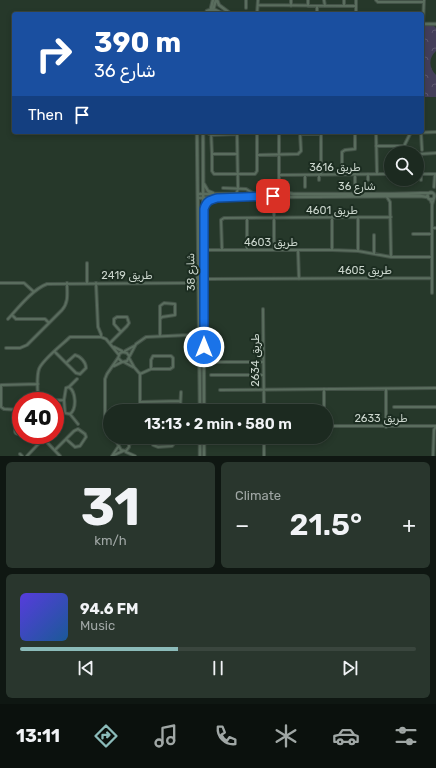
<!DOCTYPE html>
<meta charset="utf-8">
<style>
body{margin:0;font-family:Rubik,Cairo,sans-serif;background:#29362d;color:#f1f3f6;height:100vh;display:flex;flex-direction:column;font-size:15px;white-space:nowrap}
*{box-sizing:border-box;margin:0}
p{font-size:13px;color:#a0a7a5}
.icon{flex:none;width:22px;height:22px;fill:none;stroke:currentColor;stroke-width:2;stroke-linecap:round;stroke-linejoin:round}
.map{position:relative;height:456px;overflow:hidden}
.details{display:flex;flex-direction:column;gap:6px;padding:6px;background:#0f1712;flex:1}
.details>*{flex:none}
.banner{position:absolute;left:12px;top:12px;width:412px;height:122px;border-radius:4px;box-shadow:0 2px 6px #0003,0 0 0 1px #3a463e;background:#1a4fa0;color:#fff;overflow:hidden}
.controls{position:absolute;left:384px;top:146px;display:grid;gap:8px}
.controls a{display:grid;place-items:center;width:40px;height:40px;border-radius:50%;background:#1c2a20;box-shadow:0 2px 6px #0003,0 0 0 1px #3a463e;font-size:20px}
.speed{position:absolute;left:12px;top:392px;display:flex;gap:8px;font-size:20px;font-weight:700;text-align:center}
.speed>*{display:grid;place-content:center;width:52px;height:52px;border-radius:50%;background:#1c2a20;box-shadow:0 2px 6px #0003,0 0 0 1px #3a463e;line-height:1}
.speed .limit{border:6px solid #d22;background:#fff;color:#111}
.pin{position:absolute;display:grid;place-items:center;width:34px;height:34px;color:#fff;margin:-17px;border-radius:8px;box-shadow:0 2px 6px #0006}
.me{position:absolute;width:44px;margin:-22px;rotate:0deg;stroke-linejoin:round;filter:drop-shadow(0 0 3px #0008)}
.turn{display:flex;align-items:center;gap:14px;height:84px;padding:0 16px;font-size:18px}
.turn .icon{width:52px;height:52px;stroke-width:2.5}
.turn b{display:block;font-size:28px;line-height:34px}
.then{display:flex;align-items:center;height:38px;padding:0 16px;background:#0003;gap:8px;font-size:15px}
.big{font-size:30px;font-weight:600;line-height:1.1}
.details .card{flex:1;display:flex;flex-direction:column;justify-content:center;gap:6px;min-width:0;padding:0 14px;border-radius:6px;background:#29362d}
.details .dial{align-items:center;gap:0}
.dial b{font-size:52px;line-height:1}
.song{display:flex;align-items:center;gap:12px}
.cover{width:48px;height:48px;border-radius:6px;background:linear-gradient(135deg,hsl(250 70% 55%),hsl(210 70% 35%))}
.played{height:4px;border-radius:2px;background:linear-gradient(90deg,#8bbbb9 40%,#3a463e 40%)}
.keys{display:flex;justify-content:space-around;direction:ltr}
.heat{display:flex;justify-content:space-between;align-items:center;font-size:22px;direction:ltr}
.details .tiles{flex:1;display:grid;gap:6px;grid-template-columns:1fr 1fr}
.card:last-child{grid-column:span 2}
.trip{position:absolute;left:103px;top:404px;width:230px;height:40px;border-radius:20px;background:#1c2a20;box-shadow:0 2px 6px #0003,0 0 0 1px #3a463e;font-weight:600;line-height:40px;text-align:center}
.dock{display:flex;height:64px;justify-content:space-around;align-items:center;background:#0b110d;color:#a0a7a5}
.dock .icon{width:28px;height:28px}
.dock .selected{color:#8bbbb9}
.dock b{font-size:18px;color:#f1f3f6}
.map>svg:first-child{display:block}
.forest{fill:url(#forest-crowns)}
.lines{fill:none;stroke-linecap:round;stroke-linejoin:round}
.minor-casing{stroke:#435247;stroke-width:4}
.tertiary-casing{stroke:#435247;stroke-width:4.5}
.minor{stroke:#5a6d5e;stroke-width:2}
.tertiary{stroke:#5a6d5e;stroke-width:2.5}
.route-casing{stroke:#114b97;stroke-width:10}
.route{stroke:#1a73e8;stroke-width:7}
.labels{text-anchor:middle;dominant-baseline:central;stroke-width:4;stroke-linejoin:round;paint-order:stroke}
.street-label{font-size:11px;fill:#cbd6cd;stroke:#1c2d21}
</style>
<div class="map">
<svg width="436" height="456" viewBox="0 0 436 456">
<defs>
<pattern id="forest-crowns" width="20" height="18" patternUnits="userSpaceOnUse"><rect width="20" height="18" fill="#433e59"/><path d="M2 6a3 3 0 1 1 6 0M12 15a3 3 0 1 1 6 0" fill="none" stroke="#5d5970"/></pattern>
</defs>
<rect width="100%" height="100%" fill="#26382a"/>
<path class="forest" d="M422,26H434L436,28V51C428,58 429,68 436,75V97H424V93L422,92V75L423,74L422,71Z"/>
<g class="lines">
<g class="minor-casing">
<path id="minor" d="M308,0V6
M324,0L325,6
M344,0V6
M376,0L378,2H424
M258,5L356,6
M291,6V0
M317,6V14
M246,8V0
M257,14L258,0
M356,14V0
M423,24L424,0
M206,132L211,135L237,134
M211,132L212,154H237
M376,132L377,174
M410,133L436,132
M421,133L422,150
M300,134H321
M376,146H404
M403,153L404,146L411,132
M212,154V171L214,174H255L257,171V132
M258,155L298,154L301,151L300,132
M342,174V152L345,150L355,149V132
M368,174V180
M417,174H436
M279,175L391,174
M305,175V187
M319,175V180
M321,175V132
M421,180V154L436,153
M280,184L283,191
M355,185V174
M434,187L435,174
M223,188L246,189L254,194
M277,192L279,183V132
M236,194L238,189L237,132
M387,197L390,202L391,257
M258,198L272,200L274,203V250
M430,199L432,204
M332,217V250
M358,218V251
M432,228H436
M413,234H432
M209,250H332L358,251L391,257H432
M222,250L221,220L224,218L391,217
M247,250V218
M298,250L299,279
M374,254V235
M87,263V283
M209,279L432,278
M193,282L197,279L198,274
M0,283H24L34,292
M96,283L98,327L101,334V337
M191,284L199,289
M432,293V205L434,198
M263,309L264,411
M12,315L16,319H45L49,323
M8,319C18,308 33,289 47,284L189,283
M160,336V306L164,303L175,304V315L162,317L160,319
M190,336L196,339L199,343
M110,343L127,326L129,323L127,317H117L114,319V324L121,332
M114,347L122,351
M6,348H20L27,345L62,310C69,302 67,293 67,283
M125,351L134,346
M55,352L66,363
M75,355C80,356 86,362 86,368L80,374L76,373L66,363Z
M129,356L127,353L123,352L120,353L118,358L122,362L127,361L136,344L146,337L189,335L195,333L199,327
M129,358L134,367L140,374V411
M124,362L133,367
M211,362H263
M114,366L122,362
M140,374L151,369H170L173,367V358L171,356H153L151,360V369
M211,375H263
M77,379L69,387L66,388L64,400L65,413L70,414L78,424
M69,387C76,392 77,409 70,414
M386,389V427
M220,390L436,388
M38,401C38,391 36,378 39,369C43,359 62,345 70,337H101L106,339L119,355
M38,401L64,400
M140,402L180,401
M394,407H436
M19,410L4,409L1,407V385L38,384
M180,411L181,392
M324,411V389
M326,426H436
M15 431a3 3 0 1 1 6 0a3 3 0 1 1-6 0Z
M78,429L85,434L86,437L80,446L75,447L66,439L74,431Z
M110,431L105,423V379L107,374L118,358
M40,435L60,456
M114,437L121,450L126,451L129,447V443L126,440L121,441L119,444
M118,437L123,440
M152,437L153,445L158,447L172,446L175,442V437
M264,437V456
M126,440L131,437
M130,444L133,437
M55,450L66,439
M126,452L135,456
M20,454L22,456
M114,455L123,451
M27,456L43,439
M112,456L118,447
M433,456L434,430L436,426"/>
</g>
<g class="tertiary-casing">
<path id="tertiary" d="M213,0L211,8L212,13L214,14
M217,0L219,5L231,14
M213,10L216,0
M207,11L213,9L224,14
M422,24H436
M197,132L200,411
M203,132L204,411
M204,184L208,191L213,193
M276 194a4 4 0 1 1 8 0a4 4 0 1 1-8 0Z
M284,192L293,194H391L430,193
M427.5 196a3.5 3.5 0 1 1 7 0a3.5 3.5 0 1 1-7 0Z
M198,194H255L277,192
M283,197L420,196L428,197
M198,198L277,197
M205,206L209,201L214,199
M188,283L200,282L202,285V292
M189,335H198L201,337L203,358
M200,437V456
M204,456V437"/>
</g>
<use href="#minor" class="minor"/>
<use href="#tertiary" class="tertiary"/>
</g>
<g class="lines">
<g class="route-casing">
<path id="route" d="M204,347V209C206,201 210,200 217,198L273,196"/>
</g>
<use href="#route" class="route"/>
</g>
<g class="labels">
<g class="street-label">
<text x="335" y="167">طريق 3616</text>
<text x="357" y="186">شارع 36</text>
<text x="332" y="210">طريق 4601</text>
<text x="271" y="242">طريق 4603</text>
<text x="365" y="270">طريق 4605</text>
<text transform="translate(191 272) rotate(-91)">شارع 38</text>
<text x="127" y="275">طريق 2419</text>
<text transform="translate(255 360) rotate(-90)">طريق 2634</text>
<text x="381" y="418">طريق 2633</text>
</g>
</g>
</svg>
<div class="controls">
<a><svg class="icon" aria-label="search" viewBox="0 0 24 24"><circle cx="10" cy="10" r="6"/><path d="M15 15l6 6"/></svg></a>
</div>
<div class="speed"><div class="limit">40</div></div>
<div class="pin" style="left:273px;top:196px;background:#d93025"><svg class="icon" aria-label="arrive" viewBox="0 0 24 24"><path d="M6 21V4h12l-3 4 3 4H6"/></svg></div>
<svg class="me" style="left:204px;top:347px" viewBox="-20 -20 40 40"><circle r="17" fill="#1a73e8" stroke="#fff" stroke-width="3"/><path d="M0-11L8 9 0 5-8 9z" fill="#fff"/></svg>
<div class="trip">13:13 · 2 min · 580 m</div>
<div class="banner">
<div class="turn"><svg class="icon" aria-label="right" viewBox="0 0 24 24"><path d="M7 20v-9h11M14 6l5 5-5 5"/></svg><div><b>390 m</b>شارع 36</div></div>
<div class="then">Then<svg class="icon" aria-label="arrive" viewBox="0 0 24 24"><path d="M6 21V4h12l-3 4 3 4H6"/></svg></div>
</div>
</div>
<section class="details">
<div class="tiles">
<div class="card dial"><b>31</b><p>km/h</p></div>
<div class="card"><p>Climate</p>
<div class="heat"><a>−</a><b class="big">21.5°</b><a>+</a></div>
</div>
<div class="card">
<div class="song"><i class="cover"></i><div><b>94.6 FM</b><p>Music</p></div></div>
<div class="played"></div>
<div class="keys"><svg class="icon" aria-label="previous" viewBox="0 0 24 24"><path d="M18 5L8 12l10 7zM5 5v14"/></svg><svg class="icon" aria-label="pause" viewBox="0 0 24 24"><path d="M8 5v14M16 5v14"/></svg><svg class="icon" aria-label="next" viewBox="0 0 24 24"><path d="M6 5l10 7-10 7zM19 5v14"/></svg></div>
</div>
</div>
</section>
<nav class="dock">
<b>13:11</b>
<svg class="icon selected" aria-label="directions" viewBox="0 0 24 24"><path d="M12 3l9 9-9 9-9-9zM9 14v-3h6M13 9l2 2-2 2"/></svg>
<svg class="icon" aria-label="music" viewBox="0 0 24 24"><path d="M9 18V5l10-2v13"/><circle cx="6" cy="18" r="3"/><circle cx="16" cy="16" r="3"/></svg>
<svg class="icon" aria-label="phone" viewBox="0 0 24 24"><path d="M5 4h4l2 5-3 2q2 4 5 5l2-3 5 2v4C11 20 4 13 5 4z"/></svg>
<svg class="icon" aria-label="climate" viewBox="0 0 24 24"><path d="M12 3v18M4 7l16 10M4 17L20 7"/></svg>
<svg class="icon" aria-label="car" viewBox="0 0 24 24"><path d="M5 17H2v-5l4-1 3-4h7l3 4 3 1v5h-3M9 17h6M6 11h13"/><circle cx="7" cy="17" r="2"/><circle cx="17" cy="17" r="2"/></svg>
<svg class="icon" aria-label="filters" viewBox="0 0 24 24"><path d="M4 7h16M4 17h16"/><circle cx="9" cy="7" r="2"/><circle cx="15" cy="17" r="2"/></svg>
</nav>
